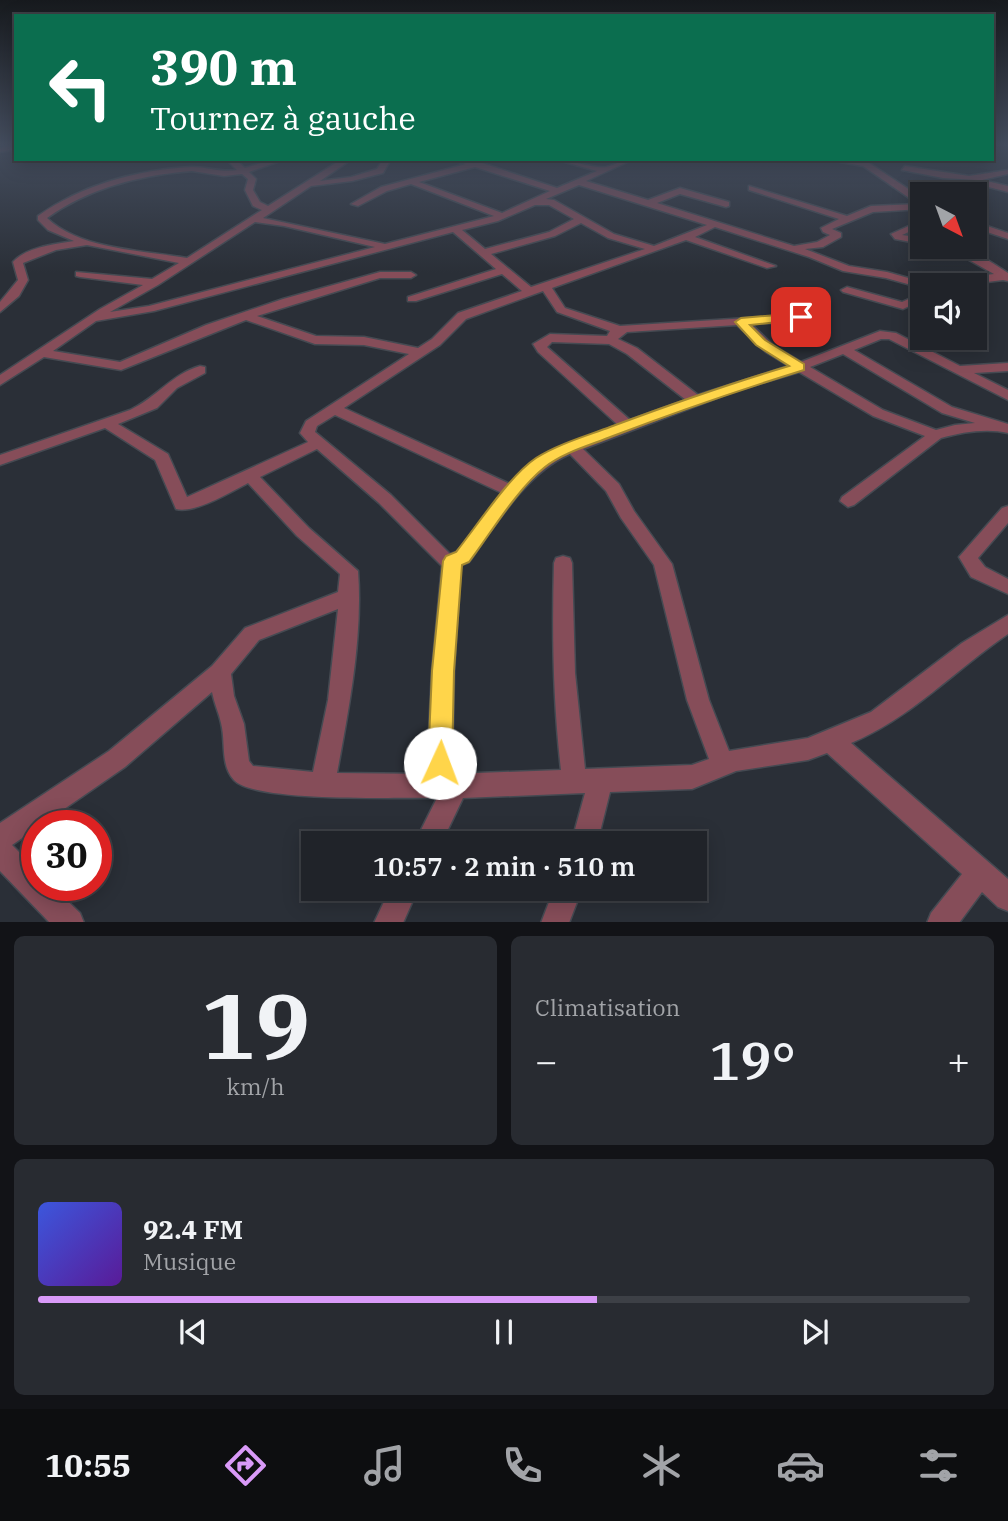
<!DOCTYPE html>
<html lang="fr">
<meta charset="utf-8">
<style>
body{margin:0;font-family:"IBM Plex Serif",serif;background:#282b31;color:#f1f3f6;height:100vh;display:flex;flex-direction:column;font-size:26px;white-space:nowrap}
*{box-sizing:border-box;margin:0}
p{font-size:23px;color:#a2a4a8}
.icon{flex:none;width:38px;height:38px;fill:none;stroke:currentColor;stroke-width:2;stroke-linecap:round;stroke-linejoin:round}
.map{position:relative;height:922px;overflow:hidden}
.sheet{display:flex;flex-direction:column;gap:14px;padding:14px;background:#121317;flex:1}
.sheet>*{flex:none}
.hud{position:absolute;left:14px;top:14px;width:980px;height:147px;border-radius:0px;box-shadow:0 4px 18px #0003,0 0 0 2px #3d4046;background:#0b6e4f;color:#fff;overflow:hidden}
.needle{width:46px;rotate:139deg}
.fabs{position:absolute;left:910px;top:182px;display:grid;gap:14px}
.fabs a{display:grid;place-items:center;width:77px;height:77px;border-radius:0px;background:#202329;box-shadow:0 4px 18px #0003,0 0 0 2px #3d4046;font-size:35px}
.speed{position:absolute;left:21px;top:810px;display:flex;gap:14px;font-size:35px;font-weight:700;text-align:center}
.speed>*{display:grid;place-content:center;width:91px;height:91px;border-radius:50%;background:#202329;box-shadow:0 4px 18px #0003,0 0 0 2px #3d4046;line-height:1}
.speed .limit{border:10px solid #d22;background:#fff;color:#111}
.pin{position:absolute;display:grid;place-items:center;width:60px;height:60px;color:#fff;margin:-30px;border-radius:14px;box-shadow:0 4px 10px #0006}
.me{position:absolute;width:77px;margin:-38px;rotate:2deg;stroke-linejoin:round;filter:drop-shadow(0 0 5px #0008)}
.turn{display:flex;align-items:center;gap:24px;height:147px;padding:0 21px;font-size:32px}
.turn .icon{width:91px;height:91px;stroke-width:2.5}
.turn b{display:block;font-size:49px;line-height:60px}
.big{font-size:52px;font-weight:600;line-height:1.1}
.sheet .tile{flex:1;display:flex;flex-direction:column;justify-content:center;gap:10px;min-width:0;padding:0 24px;border-radius:10px;background:#282b31}
.sheet .dial{align-items:center;gap:0}
.dial b{font-size:91px;line-height:1}
.song{display:flex;align-items:center;gap:21px}
.cover{width:84px;height:84px;border-radius:10px;background:linear-gradient(135deg,hsl(230 70% 55%),hsl(270 70% 35%))}
.played{height:7px;border-radius:4px;background:linear-gradient(90deg,#d99af8 60%,#3d4046 60%)}
.keys{display:flex;justify-content:space-around;direction:ltr}
.heat{display:flex;justify-content:space-between;align-items:center;font-size:38px;direction:ltr}
.sheet .tiles{flex:1;display:grid;gap:14px;grid-template-columns:1fr 1fr}
.tile:last-child{grid-column:span 2}
.trip{position:absolute;left:301px;top:831px;width:406px;height:70px;border-radius:0px;background:#202329;box-shadow:0 4px 18px #0003,0 0 0 2px #3d4046;font-weight:600;line-height:70px;text-align:center}
.tabs{display:flex;height:112px;justify-content:space-around;align-items:center;background:#0d0e10;color:#a2a4a8}
.tabs .icon{width:49px;height:49px}
.tabs .selected{color:#d99af8}
.tabs b{font-size:32px;color:#f1f3f6}
.map>svg:first-child{display:block}
.lines{fill:none;stroke-linecap:round;stroke-linejoin:round}
.minor-casing{stroke:#454a52;stroke-width:3}
.minor{fill:#864d59;fill-rule:evenodd}
.route{fill:#ffd54a;stroke:#a68a30;stroke-width:2}
</style>
<div class="map">
<svg width="1008" height="923" viewBox="0 0 1008 923">
<rect width="100%" height="100%" fill="#2a2f37"/>
<g class="lines">
<g class="minor-casing">
<path id="minor" d="M16,145V149L0,152V148Z
M226,159H235L245,168L274,159H286L249,172L256,179L253,190L260,202L268,206L342,159H352L320,181L351,177L377,169L383,159H391L383,173L352,181L311,186L263,218L385,244L494,216L411,184L387,191L358,206L351,204L381,187L466,164L449,159L479,162L557,188L597,171L554,159C569,159 594,169 606,167C616,165 622,159 634,159L586,181L648,200L680,188L729,202V206L726,207L680,194L657,203L794,246L817,242L830,235L823,232L821,228L839,219L749,190V186L847,216L871,206L918,204L863,166L823,159H863L922,198V209L873,212L832,229L841,233V237L823,247L805,249L849,266L887,272L926,283L927,285H922V288L886,278L843,271L809,257L715,227L695,237L776,266L767,268L686,240L552,288L565,308L620,326L827,313L829,316L823,320L751,324L774,346L801,362L880,331L896,333L960,366L1008,363V371L974,373L1008,390V400L889,339H881L854,350L952,407L1008,424V433C987,428 962,432 941,438L854,505L848,507L840,501L842,497L925,436L873,416L799,372L735,391L583,449L619,484L634,511L672,564L709,700L729,751L808,738L871,712L962,643L1008,615V634C956,669 910,719 851,743L1008,879V911L998,907L982,892L959,923H927L931,913L962,874L827,753L808,760L736,771L692,789L610,792L597,844H571L585,793L463,798L441,844H414L437,798C401,797 255,803 234,780C220,765 226,742 221,723C219,713 214,703 212,692L125,767L12,845L37,870V886H52L80,913L84,923H50L0,871V823L109,751L212,666L245,628L338,592L340,574L297,536L248,483C231,492 194,514 176,509L155,460L105,428L0,465V455L130,410C156,398 172,374 200,366L205,367V373L177,388L157,408L118,424L168,454L187,497L308,442L300,433L306,421L409,354L364,345L315,344L246,320L121,370L44,357L0,385V375L100,309L143,285L80,277L76,276V272L152,279L179,263L87,245L56,250L23,263L28,280L19,296L0,312V302L18,280L13,262C26,247 56,244 74,241L48,230L38,220V216C82,185 136,170 190,167C206,166 220,173 237,170ZM475,167L550,191L502,213L419,182ZM192,171L224,176L242,174L248,179L245,190L253,206L262,210L187,258C142,250 81,250 47,218C89,188 140,175 192,171ZM579,185L707,225L654,246L614,234L554,200L546,199ZM535,205H549L574,219L549,232L485,249L462,230L498,221ZM255,222L284,226L375,247L149,306L110,312L158,285ZM581,223L608,238L645,249L531,287L491,254L555,236ZM453,232L496,269L408,297V301H416L502,274L522,291L458,313L432,339L418,348L364,337L316,336L257,316L380,278H411L416,275L411,272H380L283,299L206,325L120,362L53,351L96,321L154,311ZM543,291L557,312L610,331L607,336L550,334L533,344L538,352L618,425C576,441 543,450 510,484L344,408L440,345L466,319ZM737,325L766,352L789,366L698,395L637,348L618,339L627,332ZM552,342L609,344L627,354L686,400L630,420L547,347ZM843,354L942,413L975,423L955,425L936,430L883,410L810,367ZM335,415L502,493L457,552L450,554L391,495L315,432L317,426ZM317,449L379,503L442,566L432,671L427,774L337,773C349,708 363,636 358,571L309,528L260,477ZM570,454L606,491L621,518L654,565L687,700L709,759L692,765L585,769L575,673L572,563L570,558L563,556L556,558L554,563C552,632 553,701 561,770L452,774L454,671L461,565L469,562C495,525 528,471 570,454ZM338,609L328,700L313,772L253,766L249,761L244,724L234,696L231,674L259,640Z
M905,166L969,176L1008,170V174L982,180L1008,186V192L977,184V180L943,178L902,170Z
M922,220V226L902,235L922,238V244L895,239L891,234Z
M975,222L1008,233V239L975,228Z
M946,247C969,246 989,261 1008,273V281L1003,280L963,285L970,277L994,274Z
M847,287L902,302L922,293V300L903,309L843,292L841,290Z
M1008,506V523L978,558L985,567L1008,579V594L971,577L959,557L1002,508Z
M390,889H418L403,923H374Z
M554,889H582L569,923H541Z"/>
</g>
<use href="#minor" class="minor"/>
</g>
<linearGradient id="sky" x2="0" y2="1"><stop stop-color="#171a1e"/><stop offset="0.53" stop-color="#444d5e"/><stop offset="1" stop-color="#444d5e" stop-opacity="0"/></linearGradient>
<rect width="1008" height="273" fill="url(#sky)"/>
<path class="route" d="M801,313L805,314V319L750,325L765,340L804,364V370C740,390 676,412 613,436C591,445 564,452 545,467C517,489 491,533 469,562L462,565L454,671L452,763L448,771L440,774L431,771L428,763L432,671L443,561L446,556L456,552C477,526 509,476 536,458C558,444 586,436 610,427C669,405 728,384 789,366L756,345L735,322L741,318Z"/>
</svg>
<div class="fabs">
<a><svg class="needle" viewBox="-14 -14 28 28"><path d="M0-13l5 13h-10z" fill="#e53935"/><path d="M0 13l5-13h-10z" fill="#a2a4a8"/></svg></a>
<a><svg class="icon" aria-label="sound" viewBox="0 0 24 24"><path d="M4 9h4l5-4v14l-5-4H4zM17 9q2 3 0 6"/></svg></a>
</div>
<div class="speed"><div class="limit">30</div></div>
<div class="pin" style="left:801px;top:317px;background:#d93025"><svg class="icon" aria-label="arrive" viewBox="0 0 24 24"><path d="M6 21V4h12l-3 4 3 4H6"/></svg></div>
<svg class="me" style="left:440px;top:763px" viewBox="-20 -20 40 40"><circle r="19" fill="#fff"/><path d="M0-13L10 11 0 6-10 11z" fill="#ffd54a"/></svg>
<div class="trip">10:57 · 2 min · 510 m</div>
<div class="hud">
<div class="turn"><svg class="icon" aria-label="left" viewBox="0 0 24 24"><path d="M17 20v-9H6M10 6l-5 5 5 5"/></svg><div><b>390 m</b>Tournez à gauche</div></div>
</div>
</div>
<section class="sheet">
<div class="tiles">
<div class="tile dial"><b>19</b><p>km/h</p></div>
<div class="tile"><p>Climatisation</p>
<div class="heat"><a>−</a><b class="big">19°</b><a>+</a></div>
</div>
<div class="tile">
<div class="song"><i class="cover"></i><div><b>92.4 FM</b><p>Musique</p></div></div>
<div class="played"></div>
<div class="keys"><svg class="icon" aria-label="previous" viewBox="0 0 24 24"><path d="M18 5L8 12l10 7zM5 5v14"/></svg><svg class="icon" aria-label="pause" viewBox="0 0 24 24"><path d="M8 5v14M16 5v14"/></svg><svg class="icon" aria-label="next" viewBox="0 0 24 24"><path d="M6 5l10 7-10 7zM19 5v14"/></svg></div>
</div>
</div>
</section>
<nav class="tabs">
<b>10:55</b>
<svg class="icon selected" aria-label="directions" viewBox="0 0 24 24"><path d="M12 3l9 9-9 9-9-9zM9 14v-3h6M13 9l2 2-2 2"/></svg>
<svg class="icon" aria-label="music" viewBox="0 0 24 24"><path d="M9 18V5l10-2v13"/><circle cx="6" cy="18" r="3"/><circle cx="16" cy="16" r="3"/></svg>
<svg class="icon" aria-label="phone" viewBox="0 0 24 24"><path d="M5 4h4l2 5-3 2q2 4 5 5l2-3 5 2v4C11 20 4 13 5 4z"/></svg>
<svg class="icon" aria-label="climate" viewBox="0 0 24 24"><path d="M12 3v18M4 7l16 10M4 17L20 7"/></svg>
<svg class="icon" aria-label="car" viewBox="0 0 24 24"><path d="M5 17H2v-5l4-1 3-4h7l3 4 3 1v5h-3M9 17h6M6 11h13"/><circle cx="7" cy="17" r="2"/><circle cx="17" cy="17" r="2"/></svg>
<svg class="icon" aria-label="filters" viewBox="0 0 24 24"><path d="M4 7h16M4 17h16"/><circle cx="9" cy="7" r="2"/><circle cx="15" cy="17" r="2"/></svg>
</nav>
